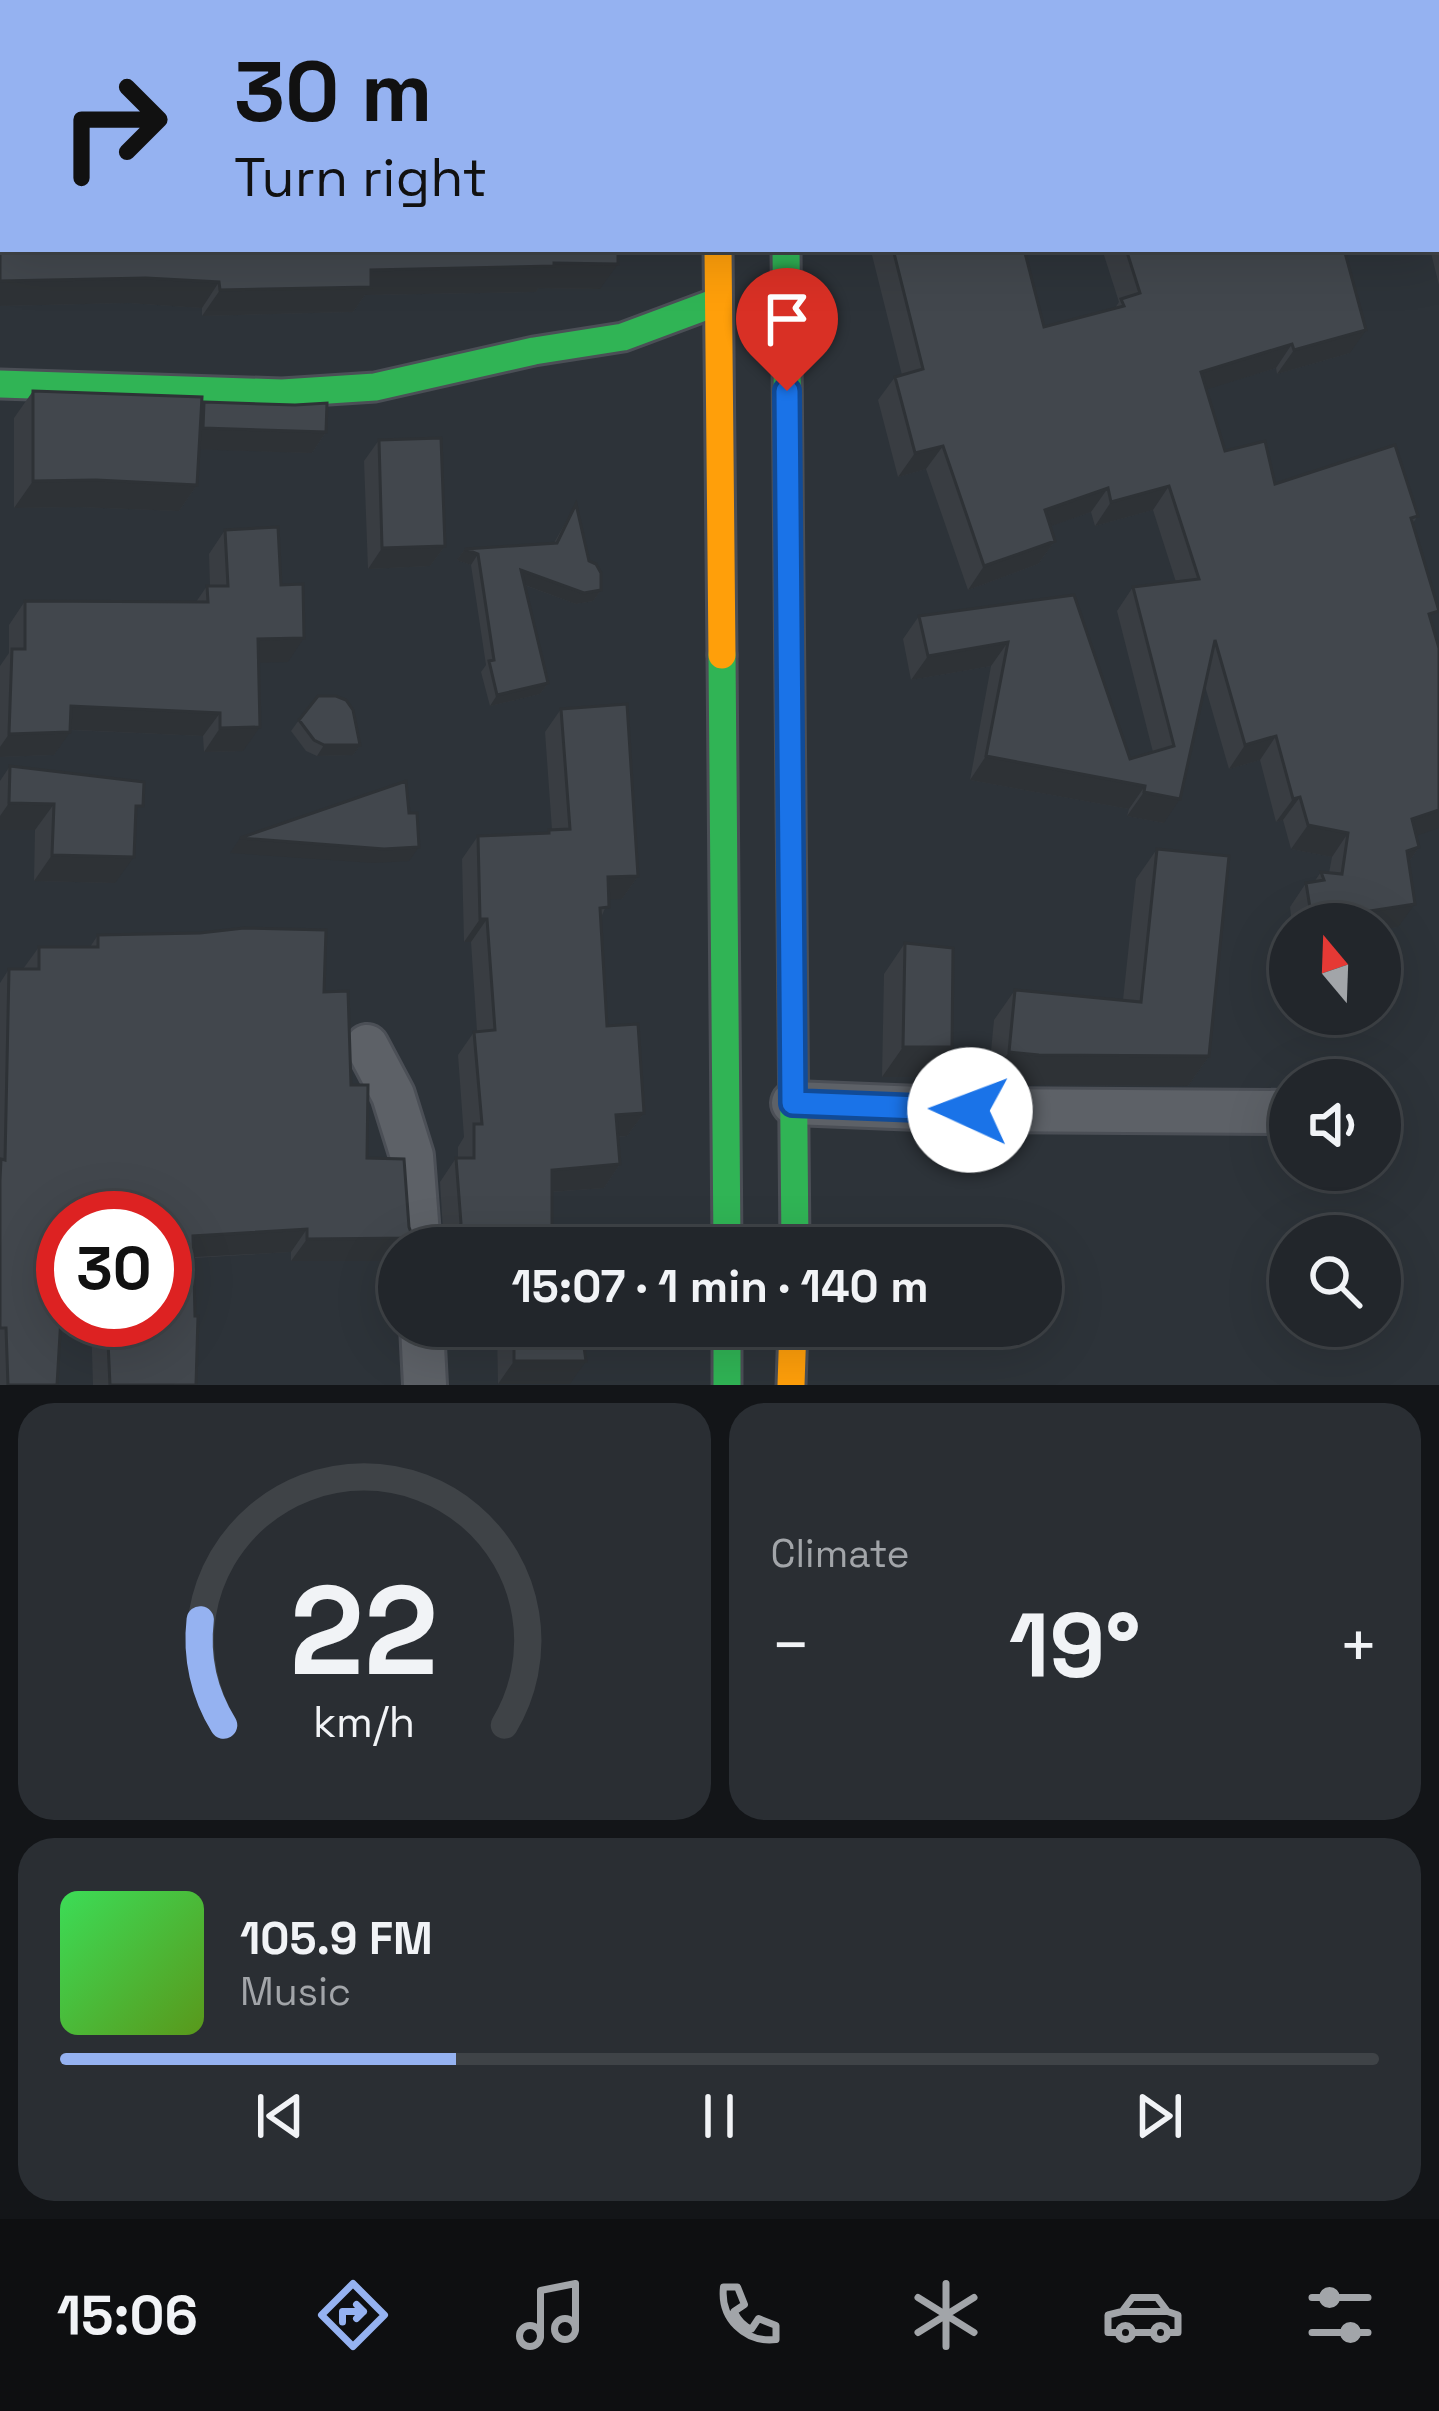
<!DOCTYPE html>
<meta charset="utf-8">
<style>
body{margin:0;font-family:"Space Grotesk",sans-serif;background:#2a2e33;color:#f1f3f6;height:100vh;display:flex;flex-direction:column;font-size:45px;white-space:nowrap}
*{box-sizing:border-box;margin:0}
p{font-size:39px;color:#a2a5a9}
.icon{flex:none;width:66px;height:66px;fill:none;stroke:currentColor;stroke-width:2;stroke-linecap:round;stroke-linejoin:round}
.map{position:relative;height:1385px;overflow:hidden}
.details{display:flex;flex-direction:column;gap:18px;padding:18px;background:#131518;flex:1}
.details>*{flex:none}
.guide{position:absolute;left:0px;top:0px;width:1440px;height:252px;box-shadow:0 12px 48px #0002,0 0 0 3px #3f4347;background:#95b2f1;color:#111;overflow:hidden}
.needle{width:78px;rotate:341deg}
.buttons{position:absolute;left:1269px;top:903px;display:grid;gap:24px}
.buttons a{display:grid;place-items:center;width:132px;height:132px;border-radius:50%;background:#22262b;box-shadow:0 12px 48px #0002,0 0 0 3px #3f4347;font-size:60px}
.speed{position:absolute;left:36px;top:1191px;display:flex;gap:24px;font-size:60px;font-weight:700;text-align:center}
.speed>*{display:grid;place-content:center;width:156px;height:156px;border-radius:50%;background:#22262b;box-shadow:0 12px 48px #0002,0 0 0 3px #3f4347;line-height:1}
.speed .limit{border:18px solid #d22;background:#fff;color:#111}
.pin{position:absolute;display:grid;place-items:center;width:102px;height:102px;color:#fff;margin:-123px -51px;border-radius:50% 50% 50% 0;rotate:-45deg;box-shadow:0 0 12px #0007}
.pin .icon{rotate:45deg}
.me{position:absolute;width:132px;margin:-66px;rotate:272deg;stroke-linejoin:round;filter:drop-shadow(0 0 9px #0008)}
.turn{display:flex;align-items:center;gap:42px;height:252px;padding:0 36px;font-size:54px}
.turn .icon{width:156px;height:156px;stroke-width:2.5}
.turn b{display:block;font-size:84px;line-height:102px}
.big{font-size:90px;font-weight:700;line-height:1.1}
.details .card{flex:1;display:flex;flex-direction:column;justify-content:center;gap:18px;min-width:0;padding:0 42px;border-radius:36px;background:#2a2e33}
.details .dial{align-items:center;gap:0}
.dial svg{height:312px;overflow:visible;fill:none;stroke:#3f4347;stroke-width:7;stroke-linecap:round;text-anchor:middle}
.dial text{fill:#f1f3f6;stroke:none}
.song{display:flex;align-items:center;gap:36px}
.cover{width:144px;height:144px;border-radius:18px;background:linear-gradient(135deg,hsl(130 70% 55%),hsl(90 70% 35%))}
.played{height:12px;border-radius:6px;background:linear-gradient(90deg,#95b2f1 30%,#3f4347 30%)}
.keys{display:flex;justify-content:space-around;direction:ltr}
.heat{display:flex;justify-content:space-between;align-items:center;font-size:66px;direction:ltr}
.details .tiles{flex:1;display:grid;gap:18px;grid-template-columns:1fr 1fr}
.card:last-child{grid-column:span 2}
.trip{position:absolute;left:378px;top:1227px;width:684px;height:120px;border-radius:60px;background:#22262b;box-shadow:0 12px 48px #0002,0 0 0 3px #3f4347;font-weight:700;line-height:120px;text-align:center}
.tabs{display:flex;height:192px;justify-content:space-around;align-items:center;background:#0e0f11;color:#a2a5a9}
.tabs .icon{width:84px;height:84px}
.tabs .selected{color:#95b2f1}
.tabs b{font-size:54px;color:#f1f3f6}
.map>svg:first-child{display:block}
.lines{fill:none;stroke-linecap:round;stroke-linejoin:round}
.street-casing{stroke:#4b4f56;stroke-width:48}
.fast-casing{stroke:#4b4f56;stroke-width:33}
.slow-casing{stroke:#4b4f56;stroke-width:33}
.street{stroke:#5d6167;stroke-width:42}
.fast{stroke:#30b455;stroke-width:27}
.slow{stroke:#ff9f0a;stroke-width:27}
.wall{fill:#393d42}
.shaded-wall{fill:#2e3236}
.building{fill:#42474d;stroke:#2e3236;stroke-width:3}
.route-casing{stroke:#114b97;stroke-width:30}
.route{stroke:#1a73e8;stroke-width:21}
</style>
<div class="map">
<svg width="1439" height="1385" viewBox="0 0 1439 1385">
<rect width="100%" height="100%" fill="#2d3339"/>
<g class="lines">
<g class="street-casing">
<path id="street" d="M367,1046L393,1095L412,1156L419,1248
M793,1103L970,1110L1290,1112
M422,1326L425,1385"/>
</g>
<g class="fast-casing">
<path id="fast" d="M784,0V3
M786,249L795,1248
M0,384L282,393L375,387L534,351L623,337L717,302
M722,655L727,1248
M727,1326V1385"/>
</g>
<g class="slow-casing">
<path id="slow" d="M722,0V3
M718,249L722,655
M791,1385L793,1326"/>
</g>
<use href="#street" class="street"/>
<use href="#fast" class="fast"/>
<use href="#slow" class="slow"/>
</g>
<path class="wall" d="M0,0L3,3L600,289L538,288L536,292L365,295L353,312L202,316V308L128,303L0,306Z
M1294,0H1439V285L1430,249H1437V3H1295Z
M876,249H1024L1044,327L1115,308L1119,302L1102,249H1325L1350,353L1277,374L1276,368L1206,389L1225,451L1275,484L1418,516L1412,524L1431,621L1416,836L1419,847L1409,862L1398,927L1380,930V924H1292L1290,907L1306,883L1314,882L1321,872L1329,873L1332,857L1291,849L1283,820L1276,822L1260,760L1229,769L1205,686L1164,823L1127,816L1129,809L970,780L991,666L911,680L903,639L919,616L1074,595L1130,759L1153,752L1117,611L1133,587L1176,582L1153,510L1095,526L1091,512L1050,526L1055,541L1038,564L968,590L926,469L898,477L878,400L895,377L902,375L872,255Z
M33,391L201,406L204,402L326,432L312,453L199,449L197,485L179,511L78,507L14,508V418Z
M379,440L445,546L430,566L368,569L364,461Z
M576,504L589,561L601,590L593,601L576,604L524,585L548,683L540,694L490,706L481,672L486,665L471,565L457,560L465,549L554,543Z
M225,530L281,585L288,662H259L243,751L204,752L203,736L70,730L54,755L0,757V666L9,653V625L25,601L196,602L207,586H210L209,554Z
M561,709L638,876L622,899H609L600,920L607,1026L644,1113L627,1136L618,1137L620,1164L604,1188L552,1192V1238L571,1248H444L440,1182L456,1158H458V1147L464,1137L458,1055L474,1032L477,1031L471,942H464L462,859L478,836L547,833L552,830L545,732Z
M299,720L360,745L353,755L317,756L306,751L291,731Z
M10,766L136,816L115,883L34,881L35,830H0V781Z
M1157,849L1209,1056L1188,1086L1018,1085L988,1082L994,1020L1015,990L1123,1000L1136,879Z
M98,935L324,992L351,1085L367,1158L397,1261H291V1252L194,1258L196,1385H93L91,1320H165V1218L63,1306H61L57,1385H0V983L9,969H23L39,947H90Z
M905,943L952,1047L931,1077H882L884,974Z
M497,1326H581L570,1384H498Z"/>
<path class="shaded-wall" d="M554,263L618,264L600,289L538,288L536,292L365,295L353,312L202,316L220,290L371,270Z
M146,278L219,282L202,308L128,303L0,306V281Z
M1366,330L1350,353L1277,374L1294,350Z
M1292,344L1276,368L1185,396L1201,372Z
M203,428L326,432L312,453L188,449Z
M943,446L926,469L898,477L915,453Z
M96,480L197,485L179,511L78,507L14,508L33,481Z
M1169,486L1153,510L1095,526L1111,502Z
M1108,488L1091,512L1028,534L1045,510Z
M1055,541L1038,564L968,590L984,566Z
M445,546L430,566L368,569L382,548Z
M465,549L478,554L471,565L457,560Z
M521,570L601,590L593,601L576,604L514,581Z
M304,638L288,662L242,663L258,639Z
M1008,642L991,666L911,680L928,656Z
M548,683L540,694L490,706L497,695Z
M71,706L220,713L203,736L55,729Z
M260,727L243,751L204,752L220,728Z
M70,732L54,755L0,757V747L9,734Z
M1276,736L1260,760L1229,769L1245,745Z
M324,745H360L353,755L317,756Z
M986,756L1145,786L1129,809L970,780Z
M1144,792L1180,799L1164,823L1127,816Z
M1300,797L1283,820L1276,822L1293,799Z
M9,803L54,804L35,830H0V816Z
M1439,810V828L1395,843L1412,819Z
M1308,825L1348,833L1332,857L1291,849Z
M240,838L419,847L409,861L374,863L230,853Z
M1419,847L1403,871L1407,851Z
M52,855L134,857L115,883L34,881Z
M638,876L622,899L591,900L608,877Z
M1415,904L1398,927L1380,930V924H1309L1312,920Z
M480,919H487L471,942H464Z
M903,1047H952L931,1077H882Z
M1009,1052L1209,1056L1188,1086L1018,1085L988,1082Z
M644,1113L627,1136L600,1138L616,1115Z
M620,1164L604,1188L536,1193L552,1170Z
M307,1229L291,1252L177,1258L193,1236Z
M413,1238L406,1248H399L397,1261H291L307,1239Z
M457,1238H463L455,1248H450Z
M514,1361H586L570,1384H498Z"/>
<path class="building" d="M0,0H449V3H3V249H618V264L554,263V266L371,270V287L220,290L219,282L146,278L0,281Z
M1051,0H1244V3H1047L1046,1Z
M1315,0H1439V212L1437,206V3H1316Z
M893,249H1024L1044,327L1124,306L1121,299L1140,293L1126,249H1325L1326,251L1344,249L1366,330L1294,350L1292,344L1201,372L1225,451L1265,441L1275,484L1395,445L1418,516L1411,518L1439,611L1429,614L1439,648V810L1412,819L1419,847L1407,851L1415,904L1312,920L1306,883L1324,880L1321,872L1342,874L1348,833L1308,825L1300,797L1293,799L1276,736L1245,745L1215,640L1180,799L1144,792L1145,786L986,756L1008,642L928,656L919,616L1074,595L1130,759L1174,746L1133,587L1199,579L1169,486L1111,502L1108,488L1045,510L1055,541L984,566L943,446L915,453L895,377L923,369Z
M33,391L202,397L197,485L96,480L33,481Z
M204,402L295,405L327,403L326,432L203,428Z
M441,438L445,546L382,548L379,440Z
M576,504L589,561L596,564L601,573V590L584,593L521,570L548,683L497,695L489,661L494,660L478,554L465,549L557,543Z
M278,527L281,585L303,584L304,638L258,639L260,727L220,728V713L71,706L70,732L9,734L12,649H25V601L208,602L207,586H228L225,530Z
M318,696H336L346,700L353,710L360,745H324L314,740L299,720Z
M627,704L638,876L608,877L609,907L600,908L607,1026L638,1024L644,1113L616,1115L620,1164L552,1170V1238L569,1235L571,1248H464L463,1238H457L461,1223L456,1158H474V1124H482L474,1032L495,1030L487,919H480L478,836L549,833V830L570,829L561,709Z
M10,766L144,782L143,806H136L134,857L52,855L54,804L9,803Z
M406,781L409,813H417L419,847L384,849L240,838Z
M1157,849L1229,856L1209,1056L1039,1055L1009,1052L1015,990L1141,1002Z
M244,928L326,930L324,992L348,991L351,1085H368L367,1158L404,1159L409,1227L413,1238L307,1239V1229L193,1236L195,1316H198L196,1385H110L107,1320H165V1218H63V1283L57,1385H8L6,1328H0V1180L1,1159L5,1160L9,969H39V947H98V935L200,933Z
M905,943L953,948L952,1047H903Z
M514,1326H581L586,1361H514Z"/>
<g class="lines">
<g class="route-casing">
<path id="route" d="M787,391L793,1103L970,1110"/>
</g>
<use href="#route" class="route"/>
</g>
</svg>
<div class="buttons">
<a><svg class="needle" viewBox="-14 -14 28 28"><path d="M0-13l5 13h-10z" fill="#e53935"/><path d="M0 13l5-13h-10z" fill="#a2a5a9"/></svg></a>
<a><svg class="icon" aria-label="sound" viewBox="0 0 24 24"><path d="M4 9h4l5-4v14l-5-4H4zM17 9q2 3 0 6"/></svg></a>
<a><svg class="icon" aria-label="search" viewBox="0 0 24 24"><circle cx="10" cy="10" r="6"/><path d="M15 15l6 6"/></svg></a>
</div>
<div class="speed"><div class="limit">30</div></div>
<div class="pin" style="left:787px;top:391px;background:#d93025"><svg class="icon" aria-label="arrive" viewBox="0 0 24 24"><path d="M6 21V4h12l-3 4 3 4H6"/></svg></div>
<svg class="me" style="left:970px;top:1110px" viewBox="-20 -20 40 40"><circle r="19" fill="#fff"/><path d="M0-13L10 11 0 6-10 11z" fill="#1a73e8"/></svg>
<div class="trip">15:07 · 1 min · 140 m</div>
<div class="guide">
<div class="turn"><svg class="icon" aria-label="right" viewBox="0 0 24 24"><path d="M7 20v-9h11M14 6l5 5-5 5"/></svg><div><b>30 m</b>Turn right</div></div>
</div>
</div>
<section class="details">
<div class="tiles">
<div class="card dial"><svg viewBox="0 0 100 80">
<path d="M14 69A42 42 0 1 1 86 69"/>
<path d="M14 69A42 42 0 0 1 8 42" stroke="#95b2f1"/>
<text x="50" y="56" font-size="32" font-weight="700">22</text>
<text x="50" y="72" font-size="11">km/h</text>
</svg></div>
<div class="card"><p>Climate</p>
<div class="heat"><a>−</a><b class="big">19°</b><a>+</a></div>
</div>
<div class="card">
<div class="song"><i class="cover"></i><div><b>105.9 FM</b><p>Music</p></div></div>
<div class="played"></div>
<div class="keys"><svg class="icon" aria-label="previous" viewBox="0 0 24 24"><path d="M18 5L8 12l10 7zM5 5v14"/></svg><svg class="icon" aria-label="pause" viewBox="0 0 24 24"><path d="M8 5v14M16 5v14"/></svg><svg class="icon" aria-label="next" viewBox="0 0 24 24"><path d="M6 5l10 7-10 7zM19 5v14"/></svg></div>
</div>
</div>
</section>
<nav class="tabs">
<b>15:06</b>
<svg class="icon selected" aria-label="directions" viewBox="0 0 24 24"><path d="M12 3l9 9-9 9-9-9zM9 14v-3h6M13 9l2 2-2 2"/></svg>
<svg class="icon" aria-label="music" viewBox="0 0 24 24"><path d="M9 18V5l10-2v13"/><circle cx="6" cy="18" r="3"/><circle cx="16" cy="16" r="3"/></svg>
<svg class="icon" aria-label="phone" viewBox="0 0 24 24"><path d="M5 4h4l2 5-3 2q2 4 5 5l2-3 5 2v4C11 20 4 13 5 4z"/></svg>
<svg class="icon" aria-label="climate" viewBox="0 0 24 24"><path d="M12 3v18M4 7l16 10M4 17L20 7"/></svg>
<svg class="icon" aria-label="car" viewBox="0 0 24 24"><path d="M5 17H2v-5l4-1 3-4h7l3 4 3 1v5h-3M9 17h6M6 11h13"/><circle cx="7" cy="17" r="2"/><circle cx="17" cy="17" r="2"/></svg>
<svg class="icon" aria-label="filters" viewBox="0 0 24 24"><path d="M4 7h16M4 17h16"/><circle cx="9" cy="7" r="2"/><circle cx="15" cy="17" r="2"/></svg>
</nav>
